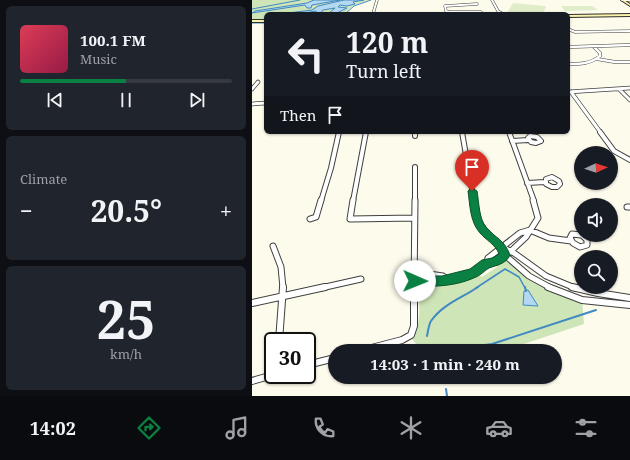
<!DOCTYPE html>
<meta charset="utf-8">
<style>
body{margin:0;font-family:"Noto Serif",serif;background:#20242c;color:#f1f3f6;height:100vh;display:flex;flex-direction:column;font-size:15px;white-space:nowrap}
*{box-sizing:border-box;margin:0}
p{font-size:13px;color:#9ea1a6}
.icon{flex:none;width:22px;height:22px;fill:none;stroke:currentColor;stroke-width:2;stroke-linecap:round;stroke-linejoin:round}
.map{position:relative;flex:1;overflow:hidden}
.details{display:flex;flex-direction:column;gap:6px;padding:6px;background:#0d0f14;width:252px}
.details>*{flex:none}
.guide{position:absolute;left:12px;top:12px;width:306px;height:122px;border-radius:6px;box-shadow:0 1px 3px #0004;background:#171b24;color:#f1f3f6;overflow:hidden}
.needle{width:26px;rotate:87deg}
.controls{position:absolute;left:322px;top:146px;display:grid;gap:8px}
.controls a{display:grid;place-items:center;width:44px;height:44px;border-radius:50%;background:#171b24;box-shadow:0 1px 3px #0004;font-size:20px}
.speed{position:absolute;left:12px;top:332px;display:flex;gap:8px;font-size:20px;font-weight:700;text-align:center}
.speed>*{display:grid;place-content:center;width:52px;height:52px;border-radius:50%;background:#171b24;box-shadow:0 1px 3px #0004;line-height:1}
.speed .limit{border:2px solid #111;border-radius:6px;background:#fff;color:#111}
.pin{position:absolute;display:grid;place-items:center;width:34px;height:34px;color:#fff;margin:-41px -17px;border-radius:50% 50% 50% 0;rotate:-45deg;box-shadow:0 0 4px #0007}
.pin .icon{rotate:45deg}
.me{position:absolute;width:44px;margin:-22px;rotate:91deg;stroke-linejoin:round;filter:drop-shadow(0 0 3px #0008)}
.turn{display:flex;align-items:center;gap:14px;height:84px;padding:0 16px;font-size:18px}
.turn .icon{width:52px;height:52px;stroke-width:2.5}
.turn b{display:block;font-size:28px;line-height:34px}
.then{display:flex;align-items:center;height:38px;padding:0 16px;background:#0003;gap:8px;font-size:15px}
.big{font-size:30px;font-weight:700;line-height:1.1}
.details .tile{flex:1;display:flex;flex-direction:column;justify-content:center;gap:6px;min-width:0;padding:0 14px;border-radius:6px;background:#20242c}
.details .dial{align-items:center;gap:0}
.dial b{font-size:52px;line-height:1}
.song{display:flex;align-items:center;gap:12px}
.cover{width:48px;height:48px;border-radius:6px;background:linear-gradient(135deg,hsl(350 70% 55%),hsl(340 70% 35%))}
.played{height:4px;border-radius:2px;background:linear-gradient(90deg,#0b8043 50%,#363941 50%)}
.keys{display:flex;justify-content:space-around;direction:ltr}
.heat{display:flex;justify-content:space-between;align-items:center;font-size:22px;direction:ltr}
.trip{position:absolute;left:76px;top:344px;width:234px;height:40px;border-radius:20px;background:#171b24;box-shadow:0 1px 3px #0004;font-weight:700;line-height:40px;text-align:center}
.menu{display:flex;height:64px;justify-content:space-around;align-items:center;background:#090b0e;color:#9ea1a6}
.menu .icon{width:28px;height:28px}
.menu .on{color:#0b8043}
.menu b{font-size:18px;color:#f1f3f6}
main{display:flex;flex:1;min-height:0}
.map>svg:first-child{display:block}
.green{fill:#cee5b8}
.pitch{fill:#dfedc9}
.water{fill:#b4d8f1;stroke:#4189c2}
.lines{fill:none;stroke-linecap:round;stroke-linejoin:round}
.stream-far2{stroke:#4189c2;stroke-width:1}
.stream-far1{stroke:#4189c2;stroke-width:1.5}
.stream{stroke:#4189c2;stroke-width:2}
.street-far5-casing{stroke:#3f3f3f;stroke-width:3}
.street-far4-casing{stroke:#3f3f3f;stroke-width:3.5}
.street-far3-casing{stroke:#3f3f3f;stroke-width:4.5}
.street-far2-casing{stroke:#3f3f3f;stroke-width:6}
.street-far1-casing{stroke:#3f3f3f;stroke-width:7}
.street-casing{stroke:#3f3f3f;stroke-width:8}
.secondary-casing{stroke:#2e2e2e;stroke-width:2}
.street-far5{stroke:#fff;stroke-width:2}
.street-far4{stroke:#fff;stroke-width:2.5}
.street-far3{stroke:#fff;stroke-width:3}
.street-far2{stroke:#fff;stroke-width:4}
.street-far1{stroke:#fff;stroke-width:5}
.street{stroke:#fff;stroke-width:6}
.secondary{fill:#f9f3ac;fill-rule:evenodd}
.route{fill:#0b8043;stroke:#07532c}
</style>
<main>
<section class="details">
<div class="tile">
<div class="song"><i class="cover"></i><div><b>100.1 FM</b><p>Music</p></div></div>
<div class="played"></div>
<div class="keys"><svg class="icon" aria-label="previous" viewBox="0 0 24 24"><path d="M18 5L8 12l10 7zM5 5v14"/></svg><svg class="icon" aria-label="pause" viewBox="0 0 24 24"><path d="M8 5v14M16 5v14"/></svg><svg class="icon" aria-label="next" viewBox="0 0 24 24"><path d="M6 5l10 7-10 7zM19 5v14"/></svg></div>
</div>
<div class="tile"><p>Climate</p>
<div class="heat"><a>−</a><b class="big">20.5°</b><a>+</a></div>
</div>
<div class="tile dial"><b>25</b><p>km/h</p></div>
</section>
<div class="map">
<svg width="378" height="396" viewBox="0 0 378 396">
<rect width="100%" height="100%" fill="#fdfbec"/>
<path class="green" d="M0,0H117L101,6L92,14H14V20L0,21Z
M250,258L257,260L271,272L330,300L332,324L251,351H169L159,337C170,324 167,307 167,290L172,285C192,283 208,285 226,274L230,277L245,267L242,263Z"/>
<path class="pitch" d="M261,3L293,6L294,7L291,13L287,14L255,13Z
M309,6H340L346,10L313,11Z"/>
<path class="water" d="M62,0H88L60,5L59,8H55L53,5L0,13L3,11L55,3Z
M92,0H112L101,2L103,4L95,6L88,5L86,7L95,8L83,14H76L83,8L71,10L68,14H62L65,13L64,11L47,14H28L60,10L66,6Z
M276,290L286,306L271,305L272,291Z"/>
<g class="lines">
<path class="stream-far2" d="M0,9L48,0
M93,14L102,6L119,0
M0,23H14"/>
<path class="stream-far1" d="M224,288L253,269L267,277L273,288"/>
<path class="stream" d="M273,287L274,291
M175,336C176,331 177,324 179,321C191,304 210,298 226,287
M203,351L204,349L240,344L344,310
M192,377L193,381
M194,389L195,396"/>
<g class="street-far5-casing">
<path id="street-far5" d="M240,0L246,11L251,14
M370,0H378
M225,4L193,6L194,11L197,12H229
M121,14L125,0
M316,29L323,32L378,31"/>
</g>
<g class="street-far4-casing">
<path id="street-far4" d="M316,47L378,45
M345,59L363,62H378
M316,64C328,64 338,64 348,56V53L341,46"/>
</g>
<g class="street-far3-casing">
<path id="street-far3" d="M0,89L6,82
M367,89L378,100
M316,92L378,88
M319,92L349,133
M0,104L14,103"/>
</g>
<g class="street-far2-casing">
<path id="street-far2" d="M163,132V136
M210,132L222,201
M257,132L282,201
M348,132L362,151L378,160
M278,136L285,137L289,141L284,143L279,142L276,138Z
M260,141L276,140
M300,177L307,181L308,184L305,187H300L294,184V179Z
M275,183L293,182
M69,201L79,168L87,132
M101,201L114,132
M163,201V167"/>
</g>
<g class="street-far1-casing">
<path id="street-far1" d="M101,200L98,219L162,218
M222,200L226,221L233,231L249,247L254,256L277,276L299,288
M375,207H378
M58,219L64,217L69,200
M329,235L320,234L318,238L321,243L328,247L335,245V240L330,235
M21,246L29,267L31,288
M250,247L262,253L294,276L323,288
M234,264L236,258L268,233L278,230L297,238L319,241
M163,272L191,276L195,279
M163,281L190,282L221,273L234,264L242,262L259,251L274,237L286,218L281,200
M69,288L109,279
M162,288L163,200"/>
</g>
<g class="street-casing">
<path id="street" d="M296,287L330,300L378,305
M320,287L346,293L378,298
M0,303L73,287
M27,341L31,287
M108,351L150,340L159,335L162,326V287
M55,365L83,358
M0,381L21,375"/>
</g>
<g class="secondary-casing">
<path id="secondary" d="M369,0H372L378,4V6Z
M378,14V16L316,17V15Z
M0,20H14V22H0Z"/>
</g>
<use href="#street-far5" class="street-far5"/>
<use href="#street-far4" class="street-far4"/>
<use href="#street-far3" class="street-far3"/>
<use href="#street-far2" class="street-far2"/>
<use href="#street-far1" class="street-far1"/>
<use href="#street" class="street"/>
<use href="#secondary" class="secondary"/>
</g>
<path class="route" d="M220,188L225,191C227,202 227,219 234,227C244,239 252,239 258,255C254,264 245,265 237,268C233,270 229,275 224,277C205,286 184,287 163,286L159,285L157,281L159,277L163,276H190L218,269L230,260L240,258L247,254C244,245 234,240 228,233C218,222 218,205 216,191Z"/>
</svg>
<div class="controls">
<a><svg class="needle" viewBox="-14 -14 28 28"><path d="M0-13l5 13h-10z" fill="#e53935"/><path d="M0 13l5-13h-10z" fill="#9ea1a6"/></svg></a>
<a><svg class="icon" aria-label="sound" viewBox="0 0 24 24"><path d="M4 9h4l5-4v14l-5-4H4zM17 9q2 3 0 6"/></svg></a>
<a><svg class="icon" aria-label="search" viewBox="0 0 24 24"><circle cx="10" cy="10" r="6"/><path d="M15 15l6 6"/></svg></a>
</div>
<div class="speed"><div class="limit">30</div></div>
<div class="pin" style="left:220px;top:191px;background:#d93025"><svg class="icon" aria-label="arrive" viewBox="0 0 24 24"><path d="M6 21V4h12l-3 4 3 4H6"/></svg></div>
<svg class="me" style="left:163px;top:281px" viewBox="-20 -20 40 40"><circle r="19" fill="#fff"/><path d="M0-13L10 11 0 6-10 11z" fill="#0b8043"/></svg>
<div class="trip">14:03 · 1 min · 240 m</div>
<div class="guide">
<div class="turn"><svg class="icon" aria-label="left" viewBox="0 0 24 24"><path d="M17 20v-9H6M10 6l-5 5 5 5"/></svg><div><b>120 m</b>Turn left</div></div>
<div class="then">Then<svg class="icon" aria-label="arrive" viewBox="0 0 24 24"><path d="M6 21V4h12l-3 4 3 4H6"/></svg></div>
</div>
</div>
</main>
<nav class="menu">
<b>14:02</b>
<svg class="icon on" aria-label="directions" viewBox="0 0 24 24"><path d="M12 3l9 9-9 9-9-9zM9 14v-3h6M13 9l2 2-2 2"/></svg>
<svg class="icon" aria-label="music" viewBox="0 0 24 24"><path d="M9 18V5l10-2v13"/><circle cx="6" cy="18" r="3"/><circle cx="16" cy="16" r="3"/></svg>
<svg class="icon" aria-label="phone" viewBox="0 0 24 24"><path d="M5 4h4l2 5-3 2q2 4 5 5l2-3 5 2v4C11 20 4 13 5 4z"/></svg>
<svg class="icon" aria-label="climate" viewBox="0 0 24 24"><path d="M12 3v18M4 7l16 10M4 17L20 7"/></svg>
<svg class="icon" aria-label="car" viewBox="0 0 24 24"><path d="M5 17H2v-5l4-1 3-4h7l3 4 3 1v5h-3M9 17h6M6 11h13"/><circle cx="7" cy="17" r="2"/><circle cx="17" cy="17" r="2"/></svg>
<svg class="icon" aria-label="filters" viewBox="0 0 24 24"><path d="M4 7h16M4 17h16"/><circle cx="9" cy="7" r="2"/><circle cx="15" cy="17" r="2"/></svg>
</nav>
